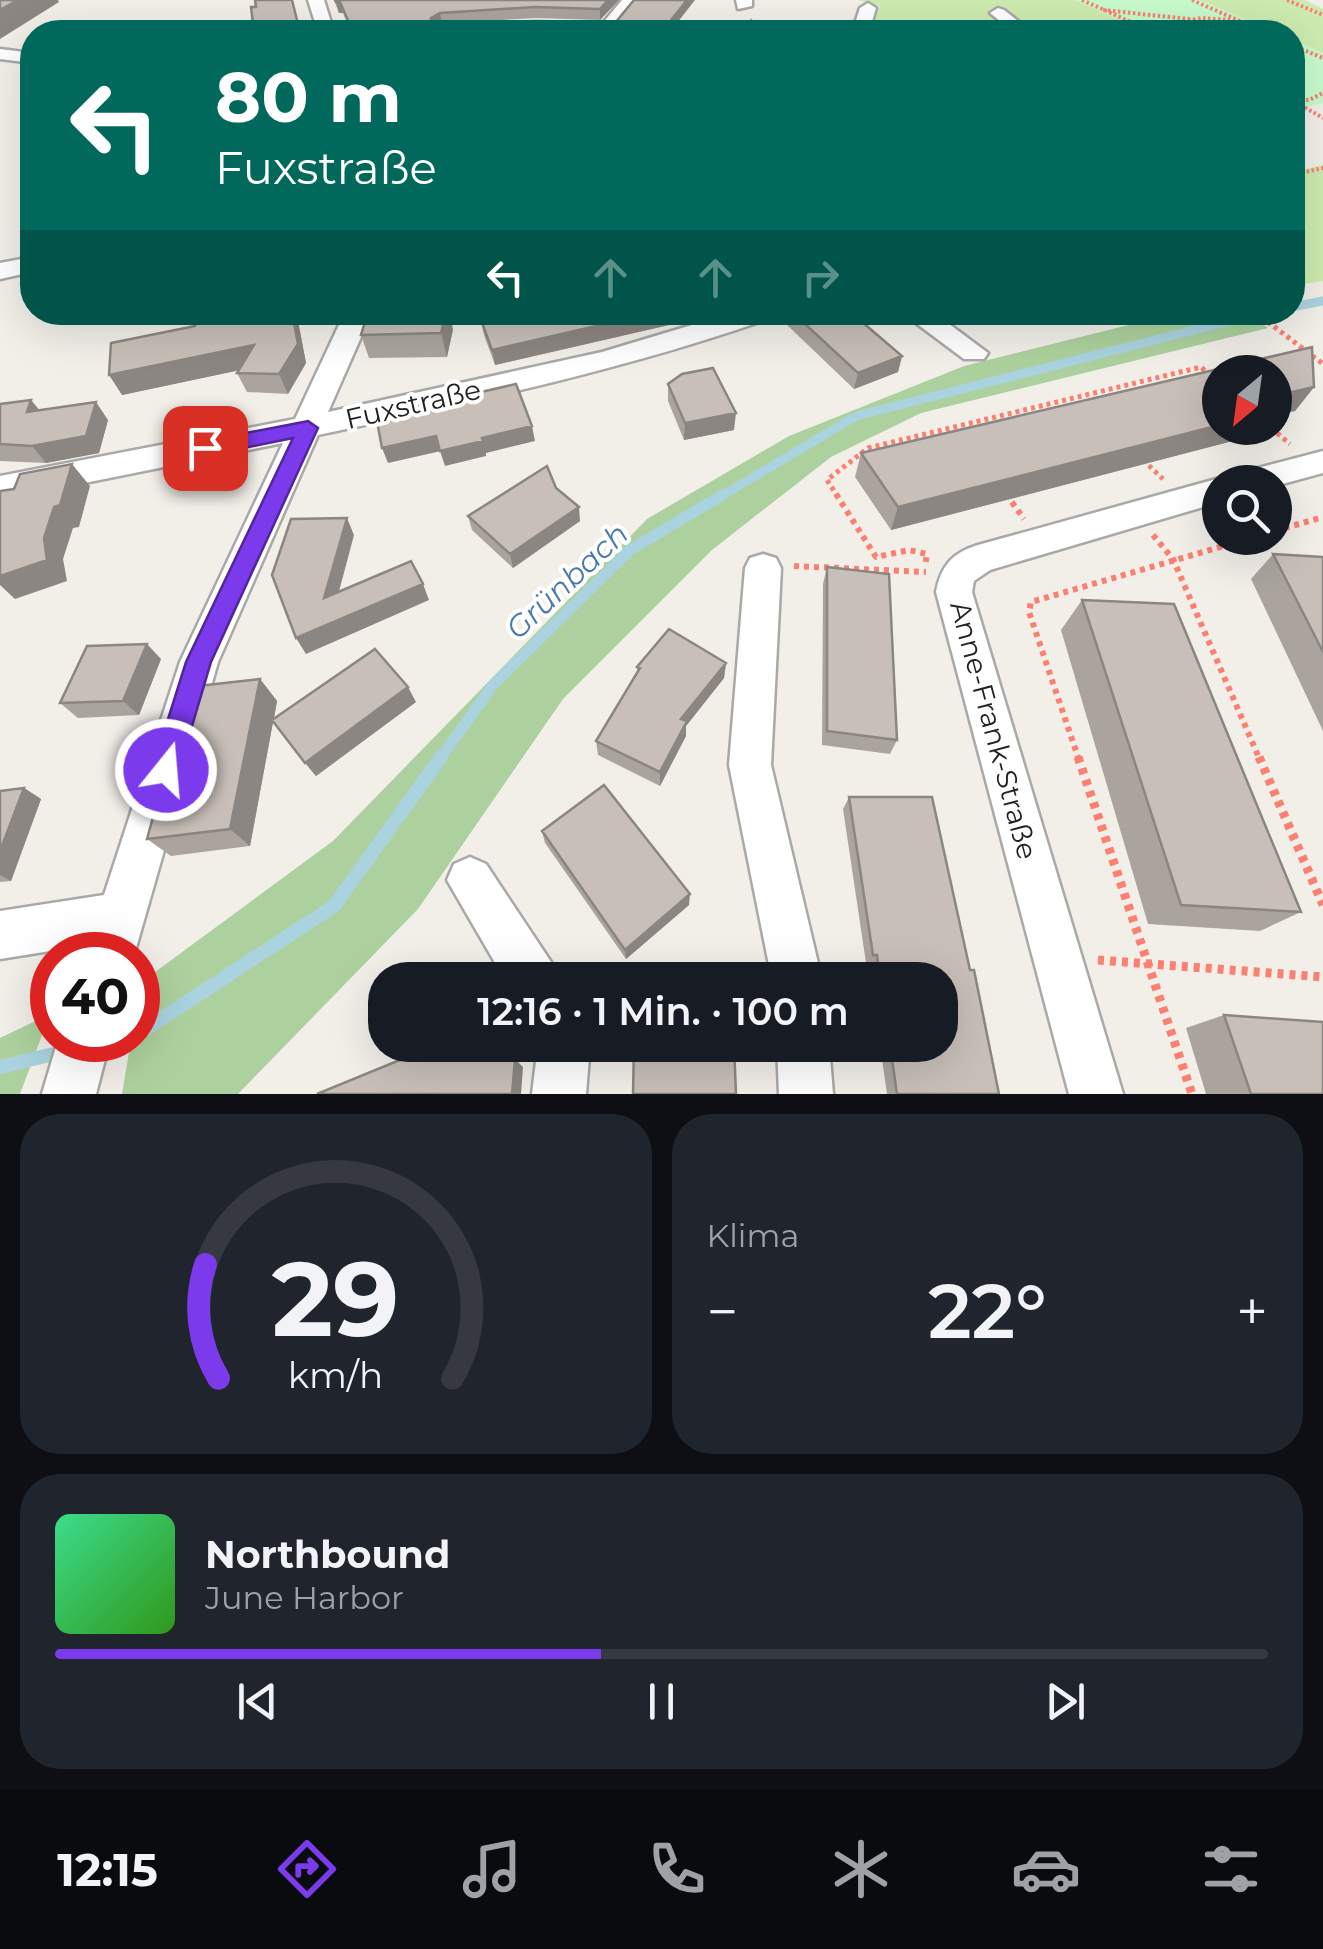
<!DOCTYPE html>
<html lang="de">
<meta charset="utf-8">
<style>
body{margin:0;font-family:Montserrat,sans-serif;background:#20242c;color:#f1f3f6;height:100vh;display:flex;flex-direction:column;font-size:38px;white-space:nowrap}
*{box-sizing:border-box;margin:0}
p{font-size:32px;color:#9ea1a6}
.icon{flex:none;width:55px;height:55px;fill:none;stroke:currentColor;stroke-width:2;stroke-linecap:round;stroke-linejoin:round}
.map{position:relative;height:1094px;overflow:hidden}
.side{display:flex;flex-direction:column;gap:20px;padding:20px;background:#0d0f14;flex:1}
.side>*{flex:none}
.hud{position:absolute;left:20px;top:20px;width:1285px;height:305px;border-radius:40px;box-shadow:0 10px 40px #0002;background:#00695c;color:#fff;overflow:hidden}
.needle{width:65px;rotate:209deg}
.controls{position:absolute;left:1202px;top:355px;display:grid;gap:20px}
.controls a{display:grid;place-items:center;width:90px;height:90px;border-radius:50%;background:#171b24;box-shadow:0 10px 40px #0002;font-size:50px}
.speed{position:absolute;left:30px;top:932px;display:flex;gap:20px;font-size:50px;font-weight:700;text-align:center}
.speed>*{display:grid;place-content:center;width:130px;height:130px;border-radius:50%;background:#171b24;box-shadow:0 10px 40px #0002;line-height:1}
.speed .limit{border:15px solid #d22;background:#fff;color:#111}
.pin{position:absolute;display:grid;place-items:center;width:85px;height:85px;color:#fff;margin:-42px;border-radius:20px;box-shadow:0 5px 15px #0006}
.me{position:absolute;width:110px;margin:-55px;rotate:17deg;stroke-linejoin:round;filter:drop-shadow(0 0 8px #0008)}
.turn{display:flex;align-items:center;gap:35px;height:210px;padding:0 30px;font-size:45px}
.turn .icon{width:130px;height:130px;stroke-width:2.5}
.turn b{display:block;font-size:70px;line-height:85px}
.lanes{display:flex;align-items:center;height:95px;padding:0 30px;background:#0003;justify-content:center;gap:50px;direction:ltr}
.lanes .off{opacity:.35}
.big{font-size:75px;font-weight:600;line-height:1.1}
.side .widget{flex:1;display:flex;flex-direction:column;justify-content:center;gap:15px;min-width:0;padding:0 35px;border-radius:40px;background:#20242c}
.side .dial{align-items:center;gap:0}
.dial svg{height:260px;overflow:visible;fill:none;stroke:#363941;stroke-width:7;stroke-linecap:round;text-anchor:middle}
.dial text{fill:#f1f3f6;stroke:none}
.song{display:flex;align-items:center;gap:30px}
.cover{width:120px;height:120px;border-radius:15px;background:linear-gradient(135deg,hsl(150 70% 55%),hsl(110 70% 35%))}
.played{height:10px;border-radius:5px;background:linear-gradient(90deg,#7c3aed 45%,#363941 45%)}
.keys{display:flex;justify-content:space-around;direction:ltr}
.heat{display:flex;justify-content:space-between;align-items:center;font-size:55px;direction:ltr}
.side .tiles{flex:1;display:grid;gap:20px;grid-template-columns:1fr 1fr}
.widget:last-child{grid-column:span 2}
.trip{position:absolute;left:368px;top:962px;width:590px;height:100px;border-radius:40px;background:#171b24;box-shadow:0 10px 40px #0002;font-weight:600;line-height:100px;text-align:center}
.dock{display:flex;height:160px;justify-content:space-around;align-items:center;background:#090b0e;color:#9ea1a6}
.dock .icon{width:70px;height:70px}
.dock .on{color:#7c3aed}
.dock b{font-size:45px;color:#f1f3f6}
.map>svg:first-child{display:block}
.grass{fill:#cdebb0}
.forest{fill:#add19e}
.park{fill:#c8facc}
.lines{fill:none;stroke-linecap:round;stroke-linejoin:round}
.stream-far2{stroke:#aad3df;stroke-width:9}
.stream-far1{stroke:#aad3df;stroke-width:11}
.stream{stroke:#aad3df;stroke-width:14}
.minor-casing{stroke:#a9a9a9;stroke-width:5}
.path-far3{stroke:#fa8072;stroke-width:4;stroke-dasharray:2.5 2.5;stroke-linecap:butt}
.path-far2{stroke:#fa8072;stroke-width:5;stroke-dasharray:4 4;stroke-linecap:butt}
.path-far1{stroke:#fa8072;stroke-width:6;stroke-dasharray:5 5;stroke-linecap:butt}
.path{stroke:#fa8072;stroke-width:9;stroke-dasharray:6 6;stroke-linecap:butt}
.minor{fill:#fff;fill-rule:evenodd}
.wall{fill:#aba49e}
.shaded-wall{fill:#8b8681}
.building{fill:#c7bfb8;stroke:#8b8681;stroke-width:2.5}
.route{fill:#7c3aed;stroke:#51269a;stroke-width:2.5}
.labels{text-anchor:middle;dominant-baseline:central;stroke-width:8;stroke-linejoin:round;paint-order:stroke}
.street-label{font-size:28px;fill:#222;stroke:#fff}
.water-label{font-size:30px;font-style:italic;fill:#4a7aab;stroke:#fff}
</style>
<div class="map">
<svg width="1323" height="1094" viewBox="0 0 1323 1094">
<rect width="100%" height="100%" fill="#f2efe9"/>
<path class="grass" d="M858,0H1076L1146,32H1039L1016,19L942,32H870L880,6Z
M1199,0H1305L1323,9V53L1293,40L1292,32H1275Z
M1323,165V281L1293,286V172Z"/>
<path class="forest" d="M1177,313H1248L1268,328L921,413L831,457L712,550L563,699L418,909L238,1094H122L131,1040H138L140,983L333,841L647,519L789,436L964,366Z
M50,1014L20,1094H0V1038Z"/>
<path class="park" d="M1076,0H1199L1275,32H1146Z
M1293,40L1323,53V103L1300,108L1293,103Z"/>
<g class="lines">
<path class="stream-far2" d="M1292,307L1323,301
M720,497L856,416L1265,312"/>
<path class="stream-far1" d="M439,760L493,685L630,550L724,494"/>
<path class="stream" d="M138,1034L334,906L441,757
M0,1067L66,1051"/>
<g class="minor-casing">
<path id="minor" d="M308,0H324L334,32H318Z
M622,0H639L613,32H435L444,27L536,22L602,24Z
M736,0H752V6L738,9Z
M868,3L876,8L869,32H852L860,8Z
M998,8L1004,10L1032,32H1014L990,13Z
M0,49L32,53V63L0,59Z
M32,257V272L0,279V263Z
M345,312H372L328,412L602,352L735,312H775L771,318C624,370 471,402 318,435L218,662L134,955H84L88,945L0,959V911L104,895L180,662L283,443L0,500V476L295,419Z
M901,312H933L988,353L984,359H964Z
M1323,451V473L1275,486V482H1220V502L990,570L974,581L972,592L1123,1094H1069L936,592C941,566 952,553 978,545L1220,478L1231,481L1235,474Z
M763,554L776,558L781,568L771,765L822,980H772L729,765L745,568L750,558Z
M470,857L486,864L551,962L558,980H505L447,880L454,864Z
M58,1040H110L96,1094H42Z
M538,1045H590L586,1094H532Z
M777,1045H829L833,1094H779Z"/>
</g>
<path class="path-far3" d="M1082,0L1153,32
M1192,0L1265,32
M1287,0L1323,15
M1103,10L1189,19L1220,32
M1175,32L1178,23L1201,18L1230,20
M1292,45L1323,58
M1292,80L1303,99
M1292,100L1323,118
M1296,100H1309L1323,93
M1292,175L1323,168"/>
<path class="path-far2" d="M1255,312L1323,364
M1271,428L1290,444
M1143,460L1163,479
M1005,493L1008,497
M838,497L827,480L868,448L1201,367L1220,384"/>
<path class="path-far1" d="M836,494L876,557L909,550L927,554L925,566
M1006,494L1024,519
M1275,531L1323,517
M1153,535L1173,559L1260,760
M794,566L926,572
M1079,760L1029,612L1031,602L1251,538"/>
<path class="path" d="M1078,757L1192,1094
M1259,757L1323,905
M1098,960L1323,977"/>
<use href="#minor" class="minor"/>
</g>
<path class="wall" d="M334,0H619L600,20L536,18L449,23L524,32H351L343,13H339Z
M193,312H316L297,316L306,363L288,394L247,392L237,373L239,370L122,395L195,326Z
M517,312H695V319L495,365L484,335L481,320Z
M787,312H862L860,320L902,356L898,372L854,389L786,324Z
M453,329L447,357L369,358L361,335Z
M1312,347L1314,387L1295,411L1281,414L1275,422V372H1220V428H1271L1267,432L891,530L855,477L861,453Z
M668,384L734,430L684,440L668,401Z
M31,400L39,410L108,420L99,453L46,463L0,461V404Z
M468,516L580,521L513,568L472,530Z
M1273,554L1323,557V731L1251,579Z
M827,567L897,740L890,754L822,745L823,584Z
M1082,600L1301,912L1260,931L1148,924L1061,630Z
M161,659L139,715L78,718L60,703Z
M726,663L724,678L686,726V736L660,786L598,755L596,741L637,673V667Z
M260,679L277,701L274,719L416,702L316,776L273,721L250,846L171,856L147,839Z
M24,788L41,799L11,881L0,882V791Z
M849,797L999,1094H887L880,1045H940V980H872L869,963H866L843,809Z
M542,831L689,905L626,959L545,843Z
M1224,1015L1323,1094H1206L1186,1028Z"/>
<path class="shaded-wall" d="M18,0H58L59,2L0,39V10Z
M608,0H619L600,20V9Z
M687,0H695L670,32L668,24Z
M336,2H340L343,13H339Z
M440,13L442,24L430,23L431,18Z
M292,312H316L297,316L306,363L288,394L279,374Z
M446,312H449L453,329L447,357L441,333Z
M657,312H695V319L495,365L492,350Z
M254,345L264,365L122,395L109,375Z
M902,356L898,372L854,389L858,373Z
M1314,387L1295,411L1281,414L1275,422V396Z
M31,400L45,417L27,412Z
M96,402L108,420L99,453L46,463L32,446Z
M736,413L734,430L684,440L685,423Z
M1220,425V428H1271L1267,432L891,530L898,507Z
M532,426L535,441L486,453V456L445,466L440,451L482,438Z
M436,436L441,451L388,463L382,448Z
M72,464L90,486L79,527L73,528L63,559L67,581L15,599L0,585V576L44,538L54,507Z
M579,507L580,521L513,568L510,554Z
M347,518L354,535L333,614L324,598Z
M423,584L429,600L306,654L296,638Z
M147,644L161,659L139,715L123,701Z
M726,663L724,678L686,726V736L660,786V772L681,719Z
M260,679L277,701L250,846L230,829Z
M408,687L416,702L316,776L305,763Z
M24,788L41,799L11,881L0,875V851Z
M690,894L689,905L626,959L625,950Z
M515,1059L523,1067L521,1094H512Z"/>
<path class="building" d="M0,0H18L0,10Z
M255,0H292L300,32H254L251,7H256Z
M335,0H608L600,9L535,7L440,13L431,18L430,23L522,24L524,32H353L340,2H336Z
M634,0H687L668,24L671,32H610L604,24L615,23Z
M752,21L768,32H754Z
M193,312H292L298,344L279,374L237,373L254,345L109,375L111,343L195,326Z
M368,312H446L441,333L361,335Z
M517,312H657L492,350L481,320Z
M792,312H861L854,315L902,356L858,373Z
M1312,347L1314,387L1275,396V372H1220V425L898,507L861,453Z
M713,368L736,413L685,423L668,384L682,374Z
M516,384L532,426L482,438L483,441L440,451L436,436L382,448L376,416Z
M1275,399L1286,408L1275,411Z
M31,400L27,412L96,402L86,436L32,446L0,444V404Z
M72,464L60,505L54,507L44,538L47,560L0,576V491L14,489L20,474Z
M547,466L556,488L579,507L510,554L468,516Z
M347,518L324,598L411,561L423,584L296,638L272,575L291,519Z
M1273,554L1323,557V652Z
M827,567L889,574L897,740L827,731Z
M1082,600L1174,604L1301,912L1181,905Z
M669,629L726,663L681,719L687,721L660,772L596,741L640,668L637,667Z
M147,644L123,701L60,703L87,646Z
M375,649L408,687L305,763L272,720Z
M260,679L230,829L147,839L189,687Z
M604,785L690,894L625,950L542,831Z
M24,788L0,851V791Z
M849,797H932L970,970H974L999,1094H897L890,1045H940V980H880L877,955H873Z
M636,969L731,970V980H636Z
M1224,1015L1323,1022V1094H1251Z
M634,1045H734L736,1094H633Z
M407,1057L515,1059L512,1094H317Z"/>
<path class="route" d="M308,421L318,428L211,662L179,770L175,780L166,784L156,780L152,770L186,662L293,438L205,456L195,448L205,441Z"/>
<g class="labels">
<g class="street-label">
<text transform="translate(413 404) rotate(-13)">Fuxstraße</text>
<text transform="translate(994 730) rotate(75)">Anne-Frank-Straße</text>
</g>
<g class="water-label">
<text transform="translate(567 581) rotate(-43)">Grünbach</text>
</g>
</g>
</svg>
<div class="controls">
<a><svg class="needle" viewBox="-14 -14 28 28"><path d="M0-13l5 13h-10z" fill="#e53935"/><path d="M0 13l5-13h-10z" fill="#9ea1a6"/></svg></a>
<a><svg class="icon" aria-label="search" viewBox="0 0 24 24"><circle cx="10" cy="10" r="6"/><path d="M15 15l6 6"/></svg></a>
</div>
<div class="speed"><div class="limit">40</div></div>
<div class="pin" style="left:205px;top:448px;background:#d93025"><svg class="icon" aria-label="arrive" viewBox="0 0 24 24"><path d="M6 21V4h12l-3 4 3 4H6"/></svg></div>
<svg class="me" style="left:166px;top:770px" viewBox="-20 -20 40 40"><circle r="17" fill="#7c3aed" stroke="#fff" stroke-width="3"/><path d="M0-11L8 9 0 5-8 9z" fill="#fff"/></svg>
<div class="trip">12:16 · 1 Min. · 100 m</div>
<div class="hud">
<div class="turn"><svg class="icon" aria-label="left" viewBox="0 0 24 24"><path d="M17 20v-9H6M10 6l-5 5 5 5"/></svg><div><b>80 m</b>Fuxstraße</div></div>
<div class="lanes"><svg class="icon" aria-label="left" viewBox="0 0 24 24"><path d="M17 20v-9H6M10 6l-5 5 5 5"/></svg><svg class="icon off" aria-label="ahead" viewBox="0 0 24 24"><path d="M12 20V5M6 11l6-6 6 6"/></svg><svg class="icon off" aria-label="ahead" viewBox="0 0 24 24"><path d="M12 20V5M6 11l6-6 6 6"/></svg><svg class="icon off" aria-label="right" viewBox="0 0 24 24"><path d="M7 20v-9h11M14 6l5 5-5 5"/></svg></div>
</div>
</div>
<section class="side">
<div class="tiles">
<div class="widget dial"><svg viewBox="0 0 100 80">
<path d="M14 69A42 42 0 1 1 86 69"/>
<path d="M14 69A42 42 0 0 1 10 34" stroke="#7c3aed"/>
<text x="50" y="56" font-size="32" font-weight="700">29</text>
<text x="50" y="72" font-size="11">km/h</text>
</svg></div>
<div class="widget"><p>Klima</p>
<div class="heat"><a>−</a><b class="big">22°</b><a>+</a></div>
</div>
<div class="widget">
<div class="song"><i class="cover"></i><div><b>Northbound</b><p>June Harbor</p></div></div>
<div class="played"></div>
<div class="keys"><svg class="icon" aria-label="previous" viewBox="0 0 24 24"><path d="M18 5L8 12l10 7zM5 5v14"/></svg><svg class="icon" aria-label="pause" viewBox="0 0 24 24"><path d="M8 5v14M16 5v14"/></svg><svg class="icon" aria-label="next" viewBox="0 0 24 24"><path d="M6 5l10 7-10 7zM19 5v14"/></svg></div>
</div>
</div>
</section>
<nav class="dock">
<b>12:15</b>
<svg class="icon on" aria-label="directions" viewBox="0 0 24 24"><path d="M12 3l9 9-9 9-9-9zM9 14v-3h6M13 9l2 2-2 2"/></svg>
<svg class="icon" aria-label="music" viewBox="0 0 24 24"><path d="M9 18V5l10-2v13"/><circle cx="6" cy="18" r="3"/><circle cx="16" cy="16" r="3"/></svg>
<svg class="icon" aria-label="phone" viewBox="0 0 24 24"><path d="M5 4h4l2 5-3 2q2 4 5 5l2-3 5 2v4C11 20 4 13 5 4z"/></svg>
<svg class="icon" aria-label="climate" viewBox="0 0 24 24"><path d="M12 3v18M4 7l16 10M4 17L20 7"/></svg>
<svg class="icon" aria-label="car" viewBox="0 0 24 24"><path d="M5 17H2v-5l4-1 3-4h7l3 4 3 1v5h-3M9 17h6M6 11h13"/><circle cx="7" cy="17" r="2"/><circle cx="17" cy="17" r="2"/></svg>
<svg class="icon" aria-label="filters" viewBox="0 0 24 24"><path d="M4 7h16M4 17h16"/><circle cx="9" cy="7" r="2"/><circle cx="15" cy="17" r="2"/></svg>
</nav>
